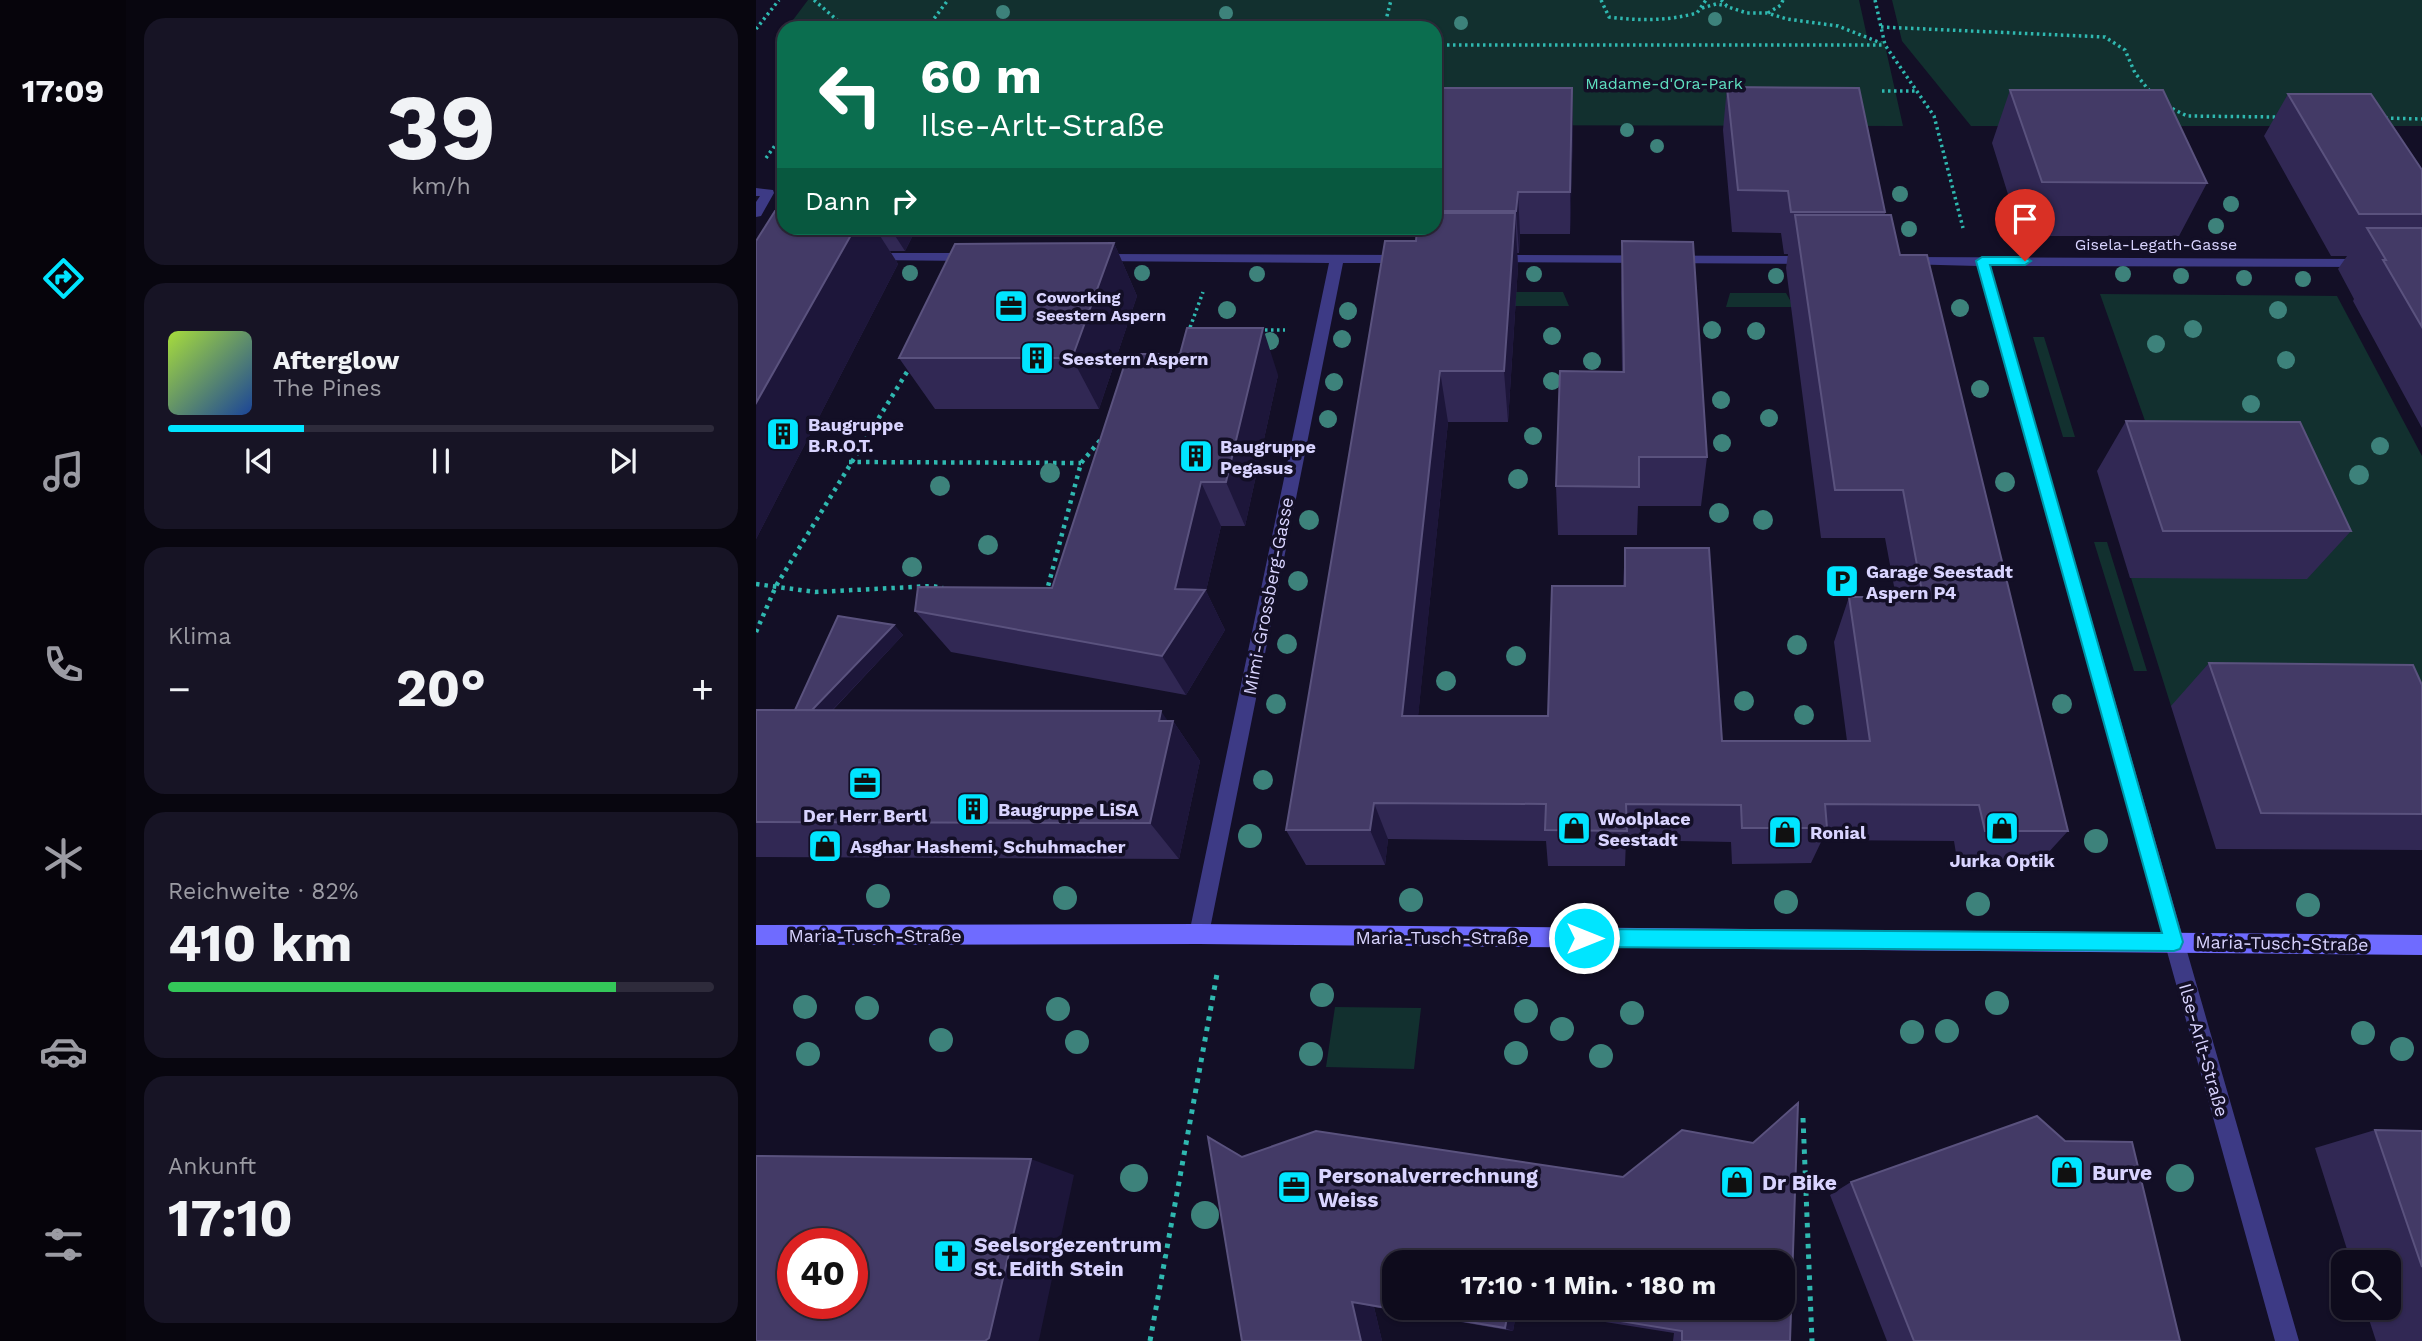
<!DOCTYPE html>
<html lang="de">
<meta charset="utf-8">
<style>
body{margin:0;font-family:"Work Sans",sans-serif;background:#171425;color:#f1f3f6;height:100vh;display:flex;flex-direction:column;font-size:26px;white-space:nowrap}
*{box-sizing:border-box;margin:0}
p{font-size:23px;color:#9b9ba3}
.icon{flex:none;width:38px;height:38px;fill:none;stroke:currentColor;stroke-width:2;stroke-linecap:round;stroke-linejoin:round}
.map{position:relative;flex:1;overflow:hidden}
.side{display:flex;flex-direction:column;gap:18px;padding:18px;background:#08060f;width:630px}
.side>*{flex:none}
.top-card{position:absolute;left:21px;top:21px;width:665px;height:214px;border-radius:21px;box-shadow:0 2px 5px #0004,0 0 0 2px #2e2b3b;background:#0b6e4f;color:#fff;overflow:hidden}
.buttons{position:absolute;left:1575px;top:1250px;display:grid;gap:14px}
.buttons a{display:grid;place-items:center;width:70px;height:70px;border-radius:14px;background:#0e0b1c;box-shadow:0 2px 5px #0004,0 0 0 2px #2e2b3b;font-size:35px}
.speed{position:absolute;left:21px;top:1228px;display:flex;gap:14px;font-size:35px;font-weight:700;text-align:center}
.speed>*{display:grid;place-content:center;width:91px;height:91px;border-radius:50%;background:#0e0b1c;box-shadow:0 2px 5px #0004,0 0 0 2px #2e2b3b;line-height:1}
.speed .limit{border:10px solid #d22;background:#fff;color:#111}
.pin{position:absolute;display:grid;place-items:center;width:60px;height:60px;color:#fff;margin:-72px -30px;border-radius:50% 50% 50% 0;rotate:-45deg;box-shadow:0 0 7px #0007}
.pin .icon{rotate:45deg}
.me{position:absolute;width:77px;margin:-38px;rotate:90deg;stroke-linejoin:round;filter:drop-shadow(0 0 5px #0008)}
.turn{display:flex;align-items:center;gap:24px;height:147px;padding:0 28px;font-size:32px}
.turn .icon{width:91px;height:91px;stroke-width:2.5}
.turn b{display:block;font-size:49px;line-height:60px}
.then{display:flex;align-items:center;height:66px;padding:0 28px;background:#0003;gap:14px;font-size:26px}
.big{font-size:52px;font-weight:700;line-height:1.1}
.side .tile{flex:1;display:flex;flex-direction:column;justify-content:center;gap:10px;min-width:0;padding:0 24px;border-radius:21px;background:#171425}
.side .dial{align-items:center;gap:0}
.dial b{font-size:91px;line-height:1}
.song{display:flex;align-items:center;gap:21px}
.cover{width:84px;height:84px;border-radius:10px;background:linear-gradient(135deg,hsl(80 70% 55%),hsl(220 70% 35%))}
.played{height:7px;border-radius:4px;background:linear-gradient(90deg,#00e5ff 25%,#2e2b3b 25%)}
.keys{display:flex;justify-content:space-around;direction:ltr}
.heat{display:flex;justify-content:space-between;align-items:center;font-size:38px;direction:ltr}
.charge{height:10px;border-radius:5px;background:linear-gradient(90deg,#34c759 82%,#2e2b3b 0)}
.trip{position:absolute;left:626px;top:1250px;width:413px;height:70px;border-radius:21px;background:#0e0b1c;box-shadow:0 2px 5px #0004,0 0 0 2px #2e2b3b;font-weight:700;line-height:70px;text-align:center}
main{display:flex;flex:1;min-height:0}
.tab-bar{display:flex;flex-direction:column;width:126px;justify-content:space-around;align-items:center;background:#06040b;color:#9b9ba3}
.tab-bar .icon{width:49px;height:49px}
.tab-bar .selected{color:#00e5ff}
.tab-bar b{font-size:32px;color:#f1f3f6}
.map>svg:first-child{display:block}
.green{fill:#12302f}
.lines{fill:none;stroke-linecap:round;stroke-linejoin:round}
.path-far2{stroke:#2fb8b0;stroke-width:3.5;stroke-dasharray:2.5 3.5;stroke-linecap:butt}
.path-far1{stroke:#2fb8b0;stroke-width:4.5;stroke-dasharray:3.5 5;stroke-linecap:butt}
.path{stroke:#2fb8b0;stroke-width:5;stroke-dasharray:4.5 6;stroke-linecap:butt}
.lane{fill:#3d3a85;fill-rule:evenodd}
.street{fill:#3d3a85;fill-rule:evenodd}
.secondary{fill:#6f6bff;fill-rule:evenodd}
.tree{fill:#3d827b}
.wall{fill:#312854;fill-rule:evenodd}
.shaded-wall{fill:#1d163a}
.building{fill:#433a66;stroke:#5a527e;stroke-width:2;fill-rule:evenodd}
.route{fill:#00e5ff;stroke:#0095a6;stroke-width:2}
.labels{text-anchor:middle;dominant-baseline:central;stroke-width:7;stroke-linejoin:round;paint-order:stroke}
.far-park-label{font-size:16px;fill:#5fe0c0;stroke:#130f26}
.far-street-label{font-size:16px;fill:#d9d4ff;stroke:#130f26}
.far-poi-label{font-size:16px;font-weight:bold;fill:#d9d4ff;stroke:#130f26;text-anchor:start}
.poi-label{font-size:18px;font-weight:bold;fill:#d9d4ff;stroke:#130f26;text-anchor:start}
.street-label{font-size:18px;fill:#d9d4ff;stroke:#130f26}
.near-poi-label{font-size:21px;font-weight:bold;fill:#d9d4ff;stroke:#130f26;text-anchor:start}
</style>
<main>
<nav class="tab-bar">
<b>17:09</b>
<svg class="icon selected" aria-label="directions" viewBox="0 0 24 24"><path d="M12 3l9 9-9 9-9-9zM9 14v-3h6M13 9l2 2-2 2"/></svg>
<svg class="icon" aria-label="music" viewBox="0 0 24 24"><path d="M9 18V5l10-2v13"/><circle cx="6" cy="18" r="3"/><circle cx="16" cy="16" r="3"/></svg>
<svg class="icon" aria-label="phone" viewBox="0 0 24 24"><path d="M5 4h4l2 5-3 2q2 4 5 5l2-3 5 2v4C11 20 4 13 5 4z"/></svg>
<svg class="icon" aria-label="climate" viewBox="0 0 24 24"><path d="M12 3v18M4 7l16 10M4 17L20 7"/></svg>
<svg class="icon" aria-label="car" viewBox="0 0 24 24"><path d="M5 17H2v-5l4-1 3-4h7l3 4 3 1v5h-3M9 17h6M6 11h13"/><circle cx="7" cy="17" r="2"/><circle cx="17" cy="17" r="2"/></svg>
<svg class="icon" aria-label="filters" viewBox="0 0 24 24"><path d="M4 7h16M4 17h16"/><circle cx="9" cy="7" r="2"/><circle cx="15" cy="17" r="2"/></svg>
</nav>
<section class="side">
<div class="tile dial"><b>39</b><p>km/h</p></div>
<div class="tile">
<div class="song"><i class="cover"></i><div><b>Afterglow</b><p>The Pines</p></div></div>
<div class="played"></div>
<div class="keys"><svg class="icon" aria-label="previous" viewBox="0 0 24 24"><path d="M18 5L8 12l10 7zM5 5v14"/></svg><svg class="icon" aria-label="pause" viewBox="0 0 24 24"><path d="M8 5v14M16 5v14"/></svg><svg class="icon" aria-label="next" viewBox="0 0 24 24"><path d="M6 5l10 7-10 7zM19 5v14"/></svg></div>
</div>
<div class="tile"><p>Klima</p>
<div class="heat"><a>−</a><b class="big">20°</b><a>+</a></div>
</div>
<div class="tile"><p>Reichweite · 82%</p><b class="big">410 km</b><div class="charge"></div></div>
<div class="tile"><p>Ankunft</p><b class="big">17:10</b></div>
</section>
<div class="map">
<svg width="1666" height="1341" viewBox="0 0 1666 1341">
<rect width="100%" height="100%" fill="#130f26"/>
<path class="green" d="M52,0H1103L1112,41H1128L1147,126L679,125V28H31Z
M1136,0H1666V126H1215L1146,41Z
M722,292H807L813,306H715Z
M974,293H1030L1038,307H970Z
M1344,294L1581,296L1666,456V775L1636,707L1415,706L1375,578L1399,449Z
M1277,337H1288L1319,437H1307Z
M1338,542H1351L1391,671H1378Z
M579,1007L665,1008L658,1069L570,1067Z"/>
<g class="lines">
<path class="path-far2" d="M58,0L81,20L84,28
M845,0L853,17C883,21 911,21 941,13L950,0
M965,0L972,7L991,13H1011L1031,19L1082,26L1125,43
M1119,0L1129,45L1178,116L1207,228
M946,8L960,4L971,6
M1012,13L1025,5L1027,0
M1125,27L1349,37L1369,50L1379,73L1396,94
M171,28L192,0
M628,28L635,0
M0,29L23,0
M679,45H1129
M1126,91H1161
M1411,106L1431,116L1522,117
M1629,118L1666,119
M10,158L28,133
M503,330H529
M432,333L447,292"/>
<path class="path-far1" d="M93,462L325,463
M0,584L59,592L176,586L187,588
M290,594L325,463L347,437
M0,632L20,586L154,367"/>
<path class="path" d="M1047,1118L1056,1341
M394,1341L461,974"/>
<path class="lane" d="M0,188L17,190L18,193L5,216L0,217V202L4,196H0Z"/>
<path class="street" d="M116,253H214L221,257L214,261L111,260V254Z
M343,254L648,255L655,259L648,263H587L453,934L450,941L443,944L436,941L433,934L573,263L338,261V255Z
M739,255L1054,256L1061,260L1054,264L734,262L732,259Z
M1152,257L1610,259L1617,263L1610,267L1234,266L1543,1341H1519L1221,266L1147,264V258Z"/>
<path class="secondary" d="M443,924L1666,935V955L443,944L0,945V925Z"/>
</g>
<g class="tree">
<circle cx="247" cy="12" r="7"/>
<circle cx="470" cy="13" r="7"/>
<circle cx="959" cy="19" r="7"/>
<circle cx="705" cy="23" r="7"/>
<circle cx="871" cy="130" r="7"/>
<circle cx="901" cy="146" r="7"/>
<circle cx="1144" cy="194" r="8"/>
<circle cx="1475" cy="204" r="8"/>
<circle cx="1460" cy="226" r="8"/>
<circle cx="1153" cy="229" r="8"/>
<circle cx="154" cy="273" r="8"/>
<circle cx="386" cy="273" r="8"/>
<circle cx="501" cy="274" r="8"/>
<circle cx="778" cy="274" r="8"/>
<circle cx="1367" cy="274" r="8"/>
<circle cx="1020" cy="276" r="8"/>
<circle cx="1425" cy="276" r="8"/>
<circle cx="1488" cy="278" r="8"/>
<circle cx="1547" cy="279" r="8"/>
<circle cx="1204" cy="308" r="9"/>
<circle cx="471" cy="310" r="9"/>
<circle cx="1522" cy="310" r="9"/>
<circle cx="592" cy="311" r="9"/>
<circle cx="1437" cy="329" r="9"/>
<circle cx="956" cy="330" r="9"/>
<circle cx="1000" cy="331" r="9"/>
<circle cx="796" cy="336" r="9"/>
<circle cx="586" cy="339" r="9"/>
<circle cx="514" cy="341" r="9"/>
<circle cx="1400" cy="344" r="9"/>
<circle cx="1530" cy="360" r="9"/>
<circle cx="836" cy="361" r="9"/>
<circle cx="796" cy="381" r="9"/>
<circle cx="578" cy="382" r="9"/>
<circle cx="1224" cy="389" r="9"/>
<circle cx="965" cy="400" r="9"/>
<circle cx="1495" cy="404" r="9"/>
<circle cx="1013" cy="418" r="9"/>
<circle cx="572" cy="419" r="9"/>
<circle cx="777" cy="436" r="9"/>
<circle cx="966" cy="443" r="9"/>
<circle cx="1624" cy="446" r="9"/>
<circle cx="294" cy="473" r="10"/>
<circle cx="1603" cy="475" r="10"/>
<circle cx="762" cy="479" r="10"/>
<circle cx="1249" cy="482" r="10"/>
<circle cx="184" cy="486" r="10"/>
<circle cx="963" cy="513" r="10"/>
<circle cx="553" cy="520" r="10"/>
<circle cx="1007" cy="520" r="10"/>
<circle cx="232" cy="545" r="10"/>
<circle cx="156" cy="567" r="10"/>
<circle cx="542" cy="581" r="10"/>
<circle cx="531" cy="644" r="10"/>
<circle cx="1041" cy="645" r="10"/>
<circle cx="760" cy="656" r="10"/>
<circle cx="690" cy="681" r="10"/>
<circle cx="988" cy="701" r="10"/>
<circle cx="520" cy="704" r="10"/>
<circle cx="1306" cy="704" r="10"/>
<circle cx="1048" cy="715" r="10"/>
<circle cx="507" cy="780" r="10"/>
<circle cx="494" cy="836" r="12"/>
<circle cx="1340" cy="841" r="12"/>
<circle cx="122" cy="896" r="12"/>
<circle cx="309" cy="898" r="12"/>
<circle cx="655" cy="900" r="12"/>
<circle cx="1030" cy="902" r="12"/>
<circle cx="1222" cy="904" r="12"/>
<circle cx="1552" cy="905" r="12"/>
<circle cx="566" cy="995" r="12"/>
<circle cx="1241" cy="1003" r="12"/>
<circle cx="49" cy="1007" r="12"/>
<circle cx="111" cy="1008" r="12"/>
<circle cx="302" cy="1009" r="12"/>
<circle cx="770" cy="1011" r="12"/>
<circle cx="876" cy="1013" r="12"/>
<circle cx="806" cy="1029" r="12"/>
<circle cx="1191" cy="1031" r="12"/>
<circle cx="1156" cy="1032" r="12"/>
<circle cx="1607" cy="1033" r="12"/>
<circle cx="185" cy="1040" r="12"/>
<circle cx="321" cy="1042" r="12"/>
<circle cx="1646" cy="1049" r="12"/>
<circle cx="760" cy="1053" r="12"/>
<circle cx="52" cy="1054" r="12"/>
<circle cx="555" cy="1054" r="12"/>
<circle cx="845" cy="1056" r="12"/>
<circle cx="378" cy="1178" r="14"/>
<circle cx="1424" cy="1178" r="14"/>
<circle cx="449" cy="1215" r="14"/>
</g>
<path class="wall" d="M971,87L1129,212V215L1144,255L1312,831L1280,866H1202L1198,841L1066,840L1055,863L976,864L975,842L870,840L869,866H792L790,841L632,839L629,865H550L530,830L660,241L679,228V126L817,130L814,234H764L763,253H761L762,266L752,422H692L662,716H792L867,586L869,548L966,741H1091L1078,642L1093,597H1140L1129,538H1065L1030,268L1032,254H1028L1025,233L976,232L967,130Z
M1254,90L1451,183L1423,236H1265L1236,143Z
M1532,94L1666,170V428L1597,301L1598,299L1582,269L1591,256H1575L1508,136Z
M28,228H216L214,232L159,231L149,251H134L142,264L0,539V241Z
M374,228H516L514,233H376Z
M866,241L951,457L945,506H882L881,535H802L800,486L866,372L865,294Z
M358,243L381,296L343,409H179L143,358Z
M522,375L489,526H465L450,591L469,630L430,695L195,652L159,611L296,588Z
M1370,421L1595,531L1551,579L1374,578L1341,471Z
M138,625L147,635L77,710L417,721L444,761L423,859L0,857V710H39Z
M1453,663L1666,685V850L1460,849L1415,706Z
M1042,1103L1034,1341H917L918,1333L761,1308L757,1331L618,1307L626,1341H486L452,1137L487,1157L560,1131L867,1177L926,1130L997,1143ZM639,1262H1027V1307H639Z
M1619,1130L1666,1131V1341H1620L1609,1307H1633V1262H1595L1559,1148Z
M1095,1182L1424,1341H1131L1074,1195Z"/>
<path class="shaded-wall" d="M816,88L817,130L814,234V192Z
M762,192L764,234L763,253L760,211Z
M759,213L762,266L752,422L748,371Z
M99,228H119L142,264L0,539V403Z
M134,228H157L159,231L149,251Z
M358,243L381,296L343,409L316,358Z
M507,328L522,375L489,526L470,482Z
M684,371L692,422L658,757L646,716Z
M445,482L465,526L450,591L469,630L430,695L406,656L419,589Z
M138,625L147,635L48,740L36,730Z
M405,711L416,727L417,721L444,761L423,859L394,823L403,721Z
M618,803L632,839L629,865L614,830Z
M275,1159L318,1175L283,1340L282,1341H229Z
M596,1302L618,1307L626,1341H605Z
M753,1307L761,1308L757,1331L749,1328Z"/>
<path class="building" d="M971,87L1103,88L1129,212H1035L1032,191L982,190Z
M684,88H816L814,192H762L760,211H679V126Z
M1254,90H1407L1451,183L1286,182Z
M1532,94H1615L1666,170V214H1603Z
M19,211H28V228H99L0,403V241Z
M679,213H759L748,371H684L646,716H792L796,586H869V548H953L966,741H1114L1093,597H1167L1147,490H1079L1039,215H1135L1144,255H1171L1312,831H1229L1223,805L1069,804L1071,828H986L985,805L870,804L871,831L789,830L790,804L618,803L614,830H530L629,241H660L661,228H679Z
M1611,228H1666V327L1627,260H1630Z
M866,241L937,242L951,457H883V487L800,486L804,371L868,372Z
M358,243L316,358H143L199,244Z
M431,328H507L470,482H445L419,589L449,590L406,656L159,611L162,587L296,588L372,354H424Z
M1370,421L1544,422L1595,531H1407Z
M82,616L138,625L56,710H39Z
M1453,663L1657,665L1666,685V814L1505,813Z
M0,710L405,711L403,721H417L394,823L0,822Z
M1042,1103L1034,1341H926V1331L779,1307H1027V1262H639V1307H753L749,1328L596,1302L605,1341H486L452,1137L486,1157L560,1131L867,1177L926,1130L997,1143Z
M1281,1116L1309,1141L1376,1142L1424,1341H1158L1095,1182Z
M1619,1130L1666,1131V1267Z
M0,1156L275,1159L233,1338L229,1341H0ZM37,1244H96V1304H37Z"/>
<path class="route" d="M1226,257H1269L1275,261L1269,265H1234L1427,942L1424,949L1418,951L828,947L822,944L819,938L822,931L828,929L1406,933L1220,261Z"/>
<defs>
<g id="office-square" transform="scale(1.75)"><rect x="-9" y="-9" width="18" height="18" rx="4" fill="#00e5ff" stroke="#130f26"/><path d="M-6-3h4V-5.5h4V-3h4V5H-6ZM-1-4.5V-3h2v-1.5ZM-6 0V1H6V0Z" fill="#111"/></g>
<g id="building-square" transform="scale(1.75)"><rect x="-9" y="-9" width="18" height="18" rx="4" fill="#00e5ff" stroke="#130f26"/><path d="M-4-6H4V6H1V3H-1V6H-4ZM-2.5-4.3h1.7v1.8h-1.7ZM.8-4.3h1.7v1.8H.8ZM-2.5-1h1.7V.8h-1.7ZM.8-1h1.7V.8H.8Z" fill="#111"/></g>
<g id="parking-square" transform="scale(1.75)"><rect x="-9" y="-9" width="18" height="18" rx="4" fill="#00e5ff" stroke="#130f26"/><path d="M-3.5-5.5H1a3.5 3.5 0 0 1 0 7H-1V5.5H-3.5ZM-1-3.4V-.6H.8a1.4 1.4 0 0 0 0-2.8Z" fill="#111"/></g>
<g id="shop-square" transform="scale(1.75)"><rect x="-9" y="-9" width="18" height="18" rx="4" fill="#00e5ff" stroke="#130f26"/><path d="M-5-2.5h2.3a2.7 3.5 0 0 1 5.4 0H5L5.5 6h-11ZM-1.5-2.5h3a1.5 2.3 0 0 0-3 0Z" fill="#111"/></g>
<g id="church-square" transform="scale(1.75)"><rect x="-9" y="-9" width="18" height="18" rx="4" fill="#00e5ff" stroke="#130f26"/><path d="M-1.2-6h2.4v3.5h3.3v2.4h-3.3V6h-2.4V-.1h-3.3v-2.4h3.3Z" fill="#111"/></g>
</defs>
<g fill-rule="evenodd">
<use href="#office-square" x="255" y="306"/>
<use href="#building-square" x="281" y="358"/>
<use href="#building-square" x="27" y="434"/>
<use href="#building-square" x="440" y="456"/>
<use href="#parking-square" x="1086" y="581"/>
<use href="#office-square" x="109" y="783"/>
<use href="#building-square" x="217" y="809"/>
<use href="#shop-square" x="818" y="828"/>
<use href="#shop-square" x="1246" y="828"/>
<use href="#shop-square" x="1029" y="832"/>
<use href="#shop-square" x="69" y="846"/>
<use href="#shop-square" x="1311" y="1172"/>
<use href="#shop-square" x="981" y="1182"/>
<use href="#office-square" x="538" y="1187"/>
<use href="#church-square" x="194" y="1256"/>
</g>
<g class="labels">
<g class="far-park-label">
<text x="908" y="83">Madame-d'Ora-Park</text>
</g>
<g class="far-street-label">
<text x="1400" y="244">Gisela-Legath-Gasse</text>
</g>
<g class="far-poi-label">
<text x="280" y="297">Coworking<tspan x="280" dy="18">Seestern Aspern</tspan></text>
</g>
<g class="poi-label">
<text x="306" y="358">Seestern Aspern</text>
<text x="52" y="424">Baugruppe<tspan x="52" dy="21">B.R.O.T.</tspan></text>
<text x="464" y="446">Baugruppe<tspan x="464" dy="21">Pegasus</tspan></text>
<text x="1110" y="571">Garage Seestadt<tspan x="1110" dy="21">Aspern P4</tspan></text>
<text x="242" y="809">Baugruppe LiSA</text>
<text x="109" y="815" text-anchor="middle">Der Herr Bertl</text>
<text x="842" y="818">Woolplace<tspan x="842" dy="21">Seestadt</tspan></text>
<text x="1054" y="832">Ronial</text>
<text x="94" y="846">Asghar Hashemi, Schuhmacher</text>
<text x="1246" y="860" text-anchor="middle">Jurka Optik</text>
</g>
<g class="street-label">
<text transform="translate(512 596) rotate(-79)">Mimi-Grossberg-Gasse</text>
<text x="119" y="935">Maria-Tusch-Straße</text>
<text x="686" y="937">Maria-Tusch-Straße</text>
<text transform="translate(1526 943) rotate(1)">Maria-Tusch-Straße</text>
<text transform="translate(1448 1050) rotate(74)">Ilse-Arlt-Straße</text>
</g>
<g class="near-poi-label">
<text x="1336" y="1172">Burve</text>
<text x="562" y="1175">Personalverrechnung<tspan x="562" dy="24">Weiss</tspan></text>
<text x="1006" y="1182">Dr Bike</text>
<text x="218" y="1244">Seelsorgezentrum<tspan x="218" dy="24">St. Edith Stein</tspan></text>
</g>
</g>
</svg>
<div class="buttons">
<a><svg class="icon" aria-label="search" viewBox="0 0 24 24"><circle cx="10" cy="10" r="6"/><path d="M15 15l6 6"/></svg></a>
</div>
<div class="speed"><div class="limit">40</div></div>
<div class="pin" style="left:1269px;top:261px;background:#d93025"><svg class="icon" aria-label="arrive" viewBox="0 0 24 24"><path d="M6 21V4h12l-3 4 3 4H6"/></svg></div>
<svg class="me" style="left:828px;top:938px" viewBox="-20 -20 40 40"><circle r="17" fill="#00e5ff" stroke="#fff" stroke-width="3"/><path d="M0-11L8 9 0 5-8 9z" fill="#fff"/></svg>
<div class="trip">17:10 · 1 Min. · 180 m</div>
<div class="top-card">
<div class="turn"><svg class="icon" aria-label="left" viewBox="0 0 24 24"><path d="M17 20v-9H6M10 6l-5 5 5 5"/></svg><div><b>60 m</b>Ilse-Arlt-Straße</div></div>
<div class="then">Dann<svg class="icon" aria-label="right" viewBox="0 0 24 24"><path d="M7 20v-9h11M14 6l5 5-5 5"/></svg></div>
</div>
</div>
</main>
